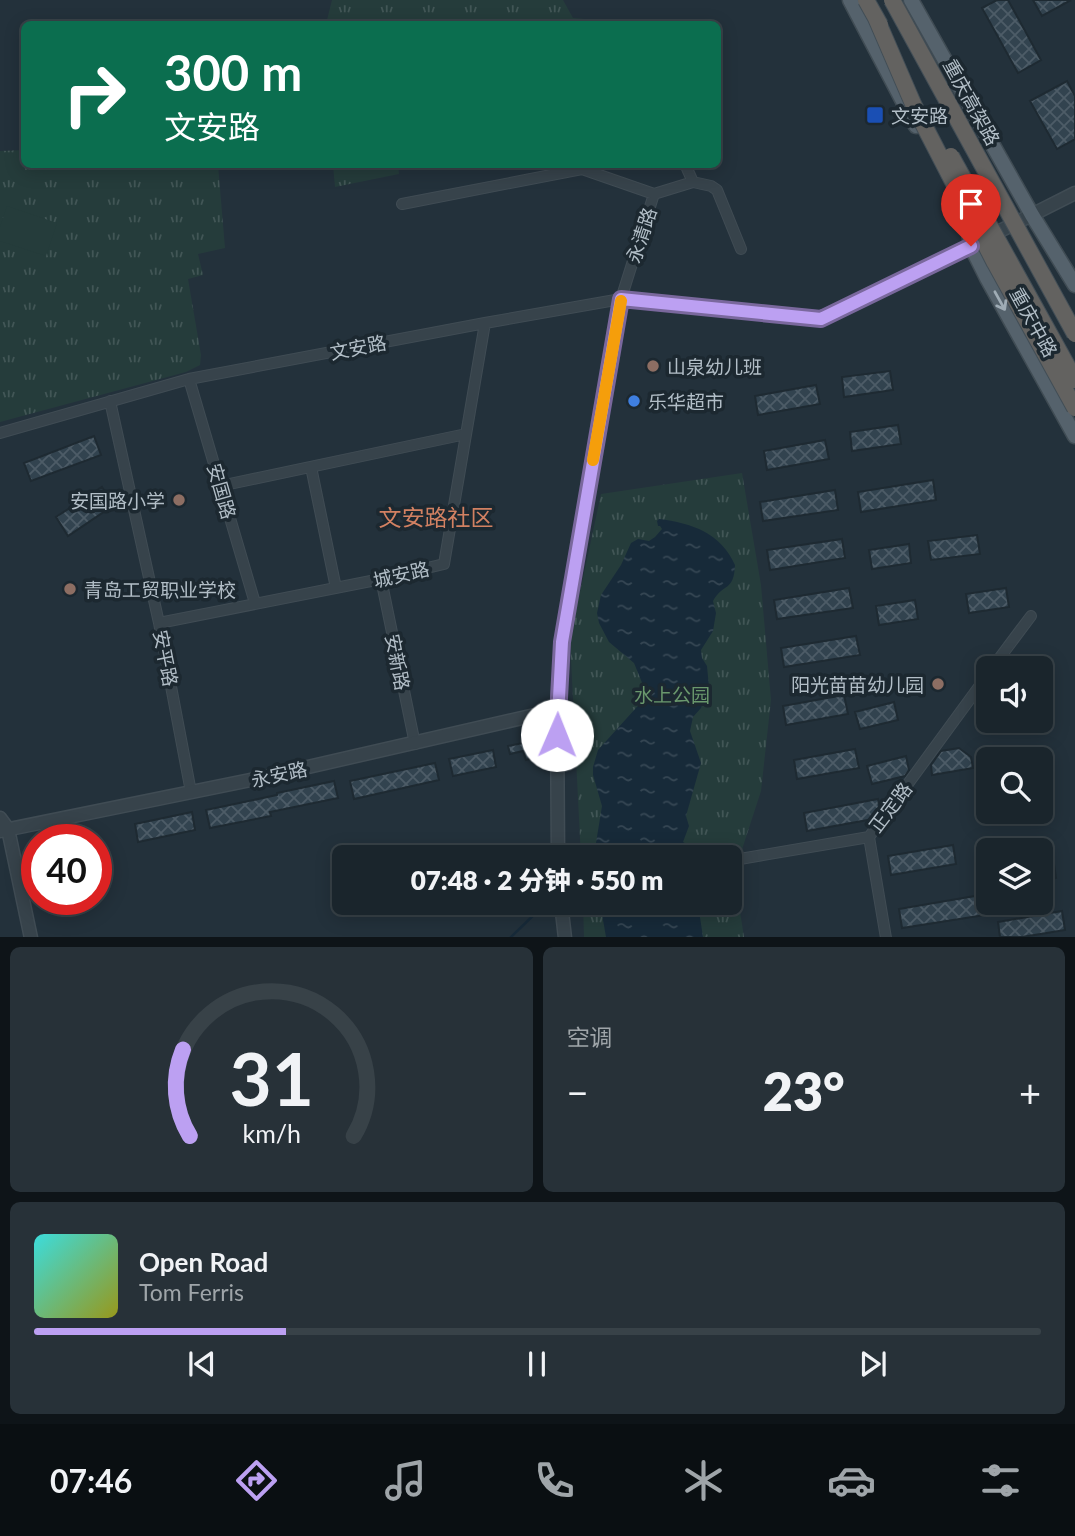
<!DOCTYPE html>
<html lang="zh">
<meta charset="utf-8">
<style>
body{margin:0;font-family:Lato,"Noto Sans SC",sans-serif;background:#273138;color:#f1f3f6;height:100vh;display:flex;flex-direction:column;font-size:26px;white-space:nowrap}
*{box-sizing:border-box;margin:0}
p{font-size:23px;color:#9fa5a9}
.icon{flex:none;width:38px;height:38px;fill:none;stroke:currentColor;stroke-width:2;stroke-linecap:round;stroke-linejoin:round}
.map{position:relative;height:937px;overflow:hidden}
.details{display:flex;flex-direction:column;gap:10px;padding:10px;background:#0e1418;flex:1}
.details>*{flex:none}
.banner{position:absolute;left:21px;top:21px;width:700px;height:147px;border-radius:10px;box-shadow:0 4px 18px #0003,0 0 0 2px #384248;background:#0b6e4f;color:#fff;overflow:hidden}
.tools{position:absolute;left:976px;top:656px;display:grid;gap:14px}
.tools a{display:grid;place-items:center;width:77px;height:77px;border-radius:10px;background:#1a252c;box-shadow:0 4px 18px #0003,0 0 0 2px #384248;font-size:35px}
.speed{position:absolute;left:21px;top:824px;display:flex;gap:14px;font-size:35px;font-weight:700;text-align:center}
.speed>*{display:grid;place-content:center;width:91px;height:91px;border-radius:50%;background:#1a252c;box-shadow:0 4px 18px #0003,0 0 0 2px #384248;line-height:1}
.speed .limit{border:10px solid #d22;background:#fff;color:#111}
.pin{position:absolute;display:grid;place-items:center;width:60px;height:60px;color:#fff;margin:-72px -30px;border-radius:50% 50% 50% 0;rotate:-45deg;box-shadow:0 0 7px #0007}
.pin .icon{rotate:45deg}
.me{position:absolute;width:77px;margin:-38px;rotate:1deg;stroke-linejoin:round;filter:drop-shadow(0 0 5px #0008)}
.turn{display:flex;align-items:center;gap:24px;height:147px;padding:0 28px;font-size:32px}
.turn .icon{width:91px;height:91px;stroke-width:2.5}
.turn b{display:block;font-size:49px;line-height:60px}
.big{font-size:52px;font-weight:800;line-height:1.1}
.details .tile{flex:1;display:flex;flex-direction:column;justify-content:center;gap:10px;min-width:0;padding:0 24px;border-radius:10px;background:#273138}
.details .dial{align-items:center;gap:0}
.dial svg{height:182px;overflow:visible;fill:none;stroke:#384248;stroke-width:7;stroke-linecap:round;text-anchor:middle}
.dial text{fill:#f1f3f6;stroke:none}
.song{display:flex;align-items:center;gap:21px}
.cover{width:84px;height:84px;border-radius:10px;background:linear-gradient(135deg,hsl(180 70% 55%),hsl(60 70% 35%))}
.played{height:7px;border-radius:4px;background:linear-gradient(90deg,#bca0f2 25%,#384248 25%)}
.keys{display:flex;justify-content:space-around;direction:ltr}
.heat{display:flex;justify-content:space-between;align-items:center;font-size:38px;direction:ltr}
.details .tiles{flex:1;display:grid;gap:10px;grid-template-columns:1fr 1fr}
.tile:last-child{grid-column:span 2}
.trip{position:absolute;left:332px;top:845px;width:410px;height:70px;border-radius:10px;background:#1a252c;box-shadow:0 4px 18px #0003,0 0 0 2px #384248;font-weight:800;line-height:70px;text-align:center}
.dock{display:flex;height:112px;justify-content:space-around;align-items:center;background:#0a0f12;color:#9fa5a9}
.dock .icon{width:49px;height:49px}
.dock .selected{color:#bca0f2}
.dock b{font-size:32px;color:#f1f3f6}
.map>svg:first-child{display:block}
.park{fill:url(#park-tufts)}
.pitch{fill:#253c3b}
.water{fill:url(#water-ripples)}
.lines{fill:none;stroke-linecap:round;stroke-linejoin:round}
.stream{stroke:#172a39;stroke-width:2.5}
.building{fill:url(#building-cross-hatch);stroke:#1e2a32;stroke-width:2}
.minor-casing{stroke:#404c54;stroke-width:12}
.tertiary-casing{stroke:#404c54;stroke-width:15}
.primary-casing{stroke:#404c54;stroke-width:17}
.minor{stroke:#37434b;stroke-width:10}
.tertiary{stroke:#37434b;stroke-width:12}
.primary{stroke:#55626c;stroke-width:14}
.trunk-bridge-casing{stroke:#424e56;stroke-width:18;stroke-linecap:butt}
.trunk-bridge{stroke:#636260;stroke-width:16}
.oneway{stroke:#9facb5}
.route-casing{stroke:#7a689d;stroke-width:18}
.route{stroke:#bca0f2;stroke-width:12}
.slow{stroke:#f59e0b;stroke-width:12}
.transit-dot{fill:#1a4fb4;stroke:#1c2830;stroke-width:2.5}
.education-dot{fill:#8d6e63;stroke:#1c2830;stroke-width:2.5}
.shop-dot{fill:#3f7fe0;stroke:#1c2830;stroke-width:2.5}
.labels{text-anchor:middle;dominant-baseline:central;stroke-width:7;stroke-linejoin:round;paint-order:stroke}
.street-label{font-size:19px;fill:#b2bec7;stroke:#1c2830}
.poi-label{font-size:19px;fill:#b2bec7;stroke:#1c2830;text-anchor:start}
.park-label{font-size:19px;fill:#6a986d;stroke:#1c2830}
.quarter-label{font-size:23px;fill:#d28162;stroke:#1c2830}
</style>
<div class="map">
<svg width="1075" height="938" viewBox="0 0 1075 938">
<defs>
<pattern id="park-tufts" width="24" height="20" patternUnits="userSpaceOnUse" patternTransform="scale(1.75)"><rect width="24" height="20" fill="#253c3b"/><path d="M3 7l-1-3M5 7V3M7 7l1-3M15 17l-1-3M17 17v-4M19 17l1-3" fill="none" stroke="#425656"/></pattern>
<pattern id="water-ripples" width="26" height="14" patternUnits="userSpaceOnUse" patternTransform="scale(1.75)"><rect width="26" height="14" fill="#172a39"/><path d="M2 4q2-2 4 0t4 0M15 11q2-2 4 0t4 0" fill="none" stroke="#364754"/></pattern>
<pattern id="building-cross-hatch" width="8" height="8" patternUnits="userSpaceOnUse" patternTransform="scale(1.75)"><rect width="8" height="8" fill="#32434f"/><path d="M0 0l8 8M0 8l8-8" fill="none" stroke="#4d5c67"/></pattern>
</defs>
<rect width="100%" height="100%" fill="#23313b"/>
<path class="park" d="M332,0H563L573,18L619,22V24H326Z
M24,150V164L218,165L225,248L198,254L203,275L188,279L201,355L200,365L186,372L0,422V151Z
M333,165H398L399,174L335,187Z
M742,473L761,585L771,700L761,791L734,874L744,937H584L583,903H730V858H581L570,639L601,494Z"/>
<path class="pitch" d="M7,206L57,223L46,256L0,241V227Z"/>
<path class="water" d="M659,519C692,523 721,533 735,565C734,592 723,583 713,601L716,613L713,631L701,650L702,658L707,666L709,687L701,708L693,717L690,731L701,763L686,816L689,826L683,842L692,847L687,857L678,855L668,858L596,857L595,849L602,806L593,775V767L598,750L645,698L647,687L643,685L634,663L609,642L599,623L597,613L601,595L621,565L631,543L638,539L649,541L655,537L662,529L660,526H658L657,521Z
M600,903L698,904L703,937H606Z"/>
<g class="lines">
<path class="stream" d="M510,938L543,906"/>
</g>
<path class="building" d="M997,0H1008L1041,60L1018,73L982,8Z
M1033,0H1071L1042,16Z
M1067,81L1075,96V139L1057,149L1030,101Z
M890,371L893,390L844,397L842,377Z
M816,385L820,404L758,415L755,396Z
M898,425L901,444L852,451L850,432Z
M94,436L101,455L31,481L24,463Z
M825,440L829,459L767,470L764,451Z
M933,480L936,500L861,512L858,492Z
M102,487L114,505L68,536L56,517Z
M835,490L838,510L763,521L760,502Z
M977,535L980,554L931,560L928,541Z
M842,539L845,558L770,570L767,550Z
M909,544L911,563L872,569L869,550Z
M849,588L853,608L777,619L774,600Z
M1006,588L1009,607L969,613L966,594Z
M915,600L918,619L879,625L876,606Z
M856,636L860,655L784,667L781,648Z
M844,695L848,714L786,725L783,706Z
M894,702L898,720L860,729L855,712Z
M533,741V758L526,760L523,751L510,754L508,746Z
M959,748L971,757L973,768L932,775L931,765L941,751Z
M855,749L859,768L797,779L794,760Z
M493,750L496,767L453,776L449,759Z
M906,756L909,770L905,776L872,784L867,766Z
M435,763L439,780L354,799L350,781Z
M334,781L338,798L270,812L271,816L210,828L206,810L277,795V793Z
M878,799L880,810L873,819L807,831L804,813Z
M192,812L195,830L138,842L135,824Z
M953,845L956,864L891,875L888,856Z
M1053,858L1056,878L1041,880V860Z
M981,895L985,915L902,928L899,909Z
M1062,911L1065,930L1022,937H1000L998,922Z"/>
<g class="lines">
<g class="minor-casing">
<path id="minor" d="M582,169L654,194L693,182L685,164
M693,182L711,186L717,190L741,249
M402,204L582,169L598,164
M621,299L654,194
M189,379L255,603
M110,401L159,623L191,792
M0,433L189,379L485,323L621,299L821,319L971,246
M311,467L336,588
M220,486L466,434
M381,579L415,744
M159,623L381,579L444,564L485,323
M992,668L1031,616
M869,837L886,938
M740,859L869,837L989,673"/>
</g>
<g class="tertiary-casing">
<path id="tertiary" d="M988,237L1075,193
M0,818L8,829L31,938
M0,831L260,778L557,710
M558,858L557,710L562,642L621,299
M561,903L565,938"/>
</g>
<g class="primary-casing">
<path id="primary" d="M850,0L916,126
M911,0L1032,215L1075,285
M961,212L968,225L971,246L987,278L1075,436"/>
</g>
<use href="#minor" class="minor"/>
<use href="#tertiary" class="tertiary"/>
<use href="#primary" class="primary"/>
<g class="trunk-bridge-casing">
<path id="trunk-bridge" d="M866,0L880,25
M892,0L1075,334
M876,18L914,106L995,263L1075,408
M951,156L1075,380"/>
</g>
<use href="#trunk-bridge" class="trunk-bridge"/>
</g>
<defs><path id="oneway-shaft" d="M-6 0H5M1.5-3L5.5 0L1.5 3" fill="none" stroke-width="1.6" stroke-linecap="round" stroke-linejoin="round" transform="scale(1.75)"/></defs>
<use class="oneway" href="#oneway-shaft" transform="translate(1000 301) rotate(61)"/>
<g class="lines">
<g class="route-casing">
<path id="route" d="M557,735L562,642L621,299L821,319L971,246"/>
</g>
<use href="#route" class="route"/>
<path class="slow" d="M593,460L621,301"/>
</g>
<rect class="transit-dot" x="866" y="106" width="18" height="18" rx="3.5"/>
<g class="education-dot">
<circle cx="653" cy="366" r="7"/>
<circle cx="179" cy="500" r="7"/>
<circle cx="70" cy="589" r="7"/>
<circle cx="938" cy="684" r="7"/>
</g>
<circle class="shop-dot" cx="634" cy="401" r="7"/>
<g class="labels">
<g class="street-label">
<text transform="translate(972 102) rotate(61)">重庆高架路</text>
<text transform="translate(641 235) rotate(-72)">永清路</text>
<text transform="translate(1034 322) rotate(61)">重庆中路</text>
<text transform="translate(358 347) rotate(-11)">文安路</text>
<text transform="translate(222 491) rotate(74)">安国路</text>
<text transform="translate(401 574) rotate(-13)">城安路</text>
<text transform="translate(166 658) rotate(79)">安平路</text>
<text transform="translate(398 662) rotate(79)">安新路</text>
<text transform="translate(279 774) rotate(-12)">永安路</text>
<text transform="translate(890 807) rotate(-53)">正定路</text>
</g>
<g class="poi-label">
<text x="891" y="115">文安路</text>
<text x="667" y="366">山泉幼儿班</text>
<text x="648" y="401">乐华超市</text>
<text x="165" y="500" text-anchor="end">安国路小学</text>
<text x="84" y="589">青岛工贸职业学校</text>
<text x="924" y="684" text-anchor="end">阳光苗苗幼儿园</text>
</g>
<g class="park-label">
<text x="672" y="694">水上公园</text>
</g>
<g class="quarter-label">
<text x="436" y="517">文安路社区</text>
</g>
</g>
</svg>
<div class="tools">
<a><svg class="icon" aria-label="sound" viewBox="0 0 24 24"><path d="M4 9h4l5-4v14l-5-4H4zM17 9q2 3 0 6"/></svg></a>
<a><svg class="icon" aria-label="search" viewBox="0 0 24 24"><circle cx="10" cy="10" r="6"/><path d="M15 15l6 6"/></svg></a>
<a><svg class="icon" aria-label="layers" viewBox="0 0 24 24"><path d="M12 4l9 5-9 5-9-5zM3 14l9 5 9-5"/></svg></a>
</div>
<div class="speed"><div class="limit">40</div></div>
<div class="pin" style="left:971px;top:246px;background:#d93025"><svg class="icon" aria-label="arrive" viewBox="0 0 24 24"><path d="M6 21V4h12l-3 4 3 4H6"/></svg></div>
<svg class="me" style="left:557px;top:735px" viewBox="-20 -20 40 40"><circle r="19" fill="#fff"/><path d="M0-13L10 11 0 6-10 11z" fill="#bca0f2"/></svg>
<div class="trip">07:48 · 2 分钟 · 550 m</div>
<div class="banner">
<div class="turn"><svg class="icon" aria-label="right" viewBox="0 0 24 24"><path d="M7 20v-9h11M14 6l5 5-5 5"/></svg><div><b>300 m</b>文安路</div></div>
</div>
</div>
<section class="details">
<div class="tiles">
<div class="tile dial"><svg viewBox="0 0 100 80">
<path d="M14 69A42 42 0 1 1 86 69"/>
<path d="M14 69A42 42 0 0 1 11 31" stroke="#bca0f2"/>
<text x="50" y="56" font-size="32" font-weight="700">31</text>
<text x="50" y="72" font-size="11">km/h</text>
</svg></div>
<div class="tile"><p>空调</p>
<div class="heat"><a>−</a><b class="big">23°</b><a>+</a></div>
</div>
<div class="tile">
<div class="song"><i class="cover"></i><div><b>Open Road</b><p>Tom Ferris</p></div></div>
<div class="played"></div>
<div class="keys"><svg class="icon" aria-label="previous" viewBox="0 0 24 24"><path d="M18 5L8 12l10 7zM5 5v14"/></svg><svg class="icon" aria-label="pause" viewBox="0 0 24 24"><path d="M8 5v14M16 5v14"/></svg><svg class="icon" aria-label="next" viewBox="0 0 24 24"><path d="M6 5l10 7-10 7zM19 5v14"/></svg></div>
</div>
</div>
</section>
<nav class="dock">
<b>07:46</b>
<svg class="icon selected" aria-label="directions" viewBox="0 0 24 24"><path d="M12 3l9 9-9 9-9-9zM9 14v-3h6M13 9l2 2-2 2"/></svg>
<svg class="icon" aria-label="music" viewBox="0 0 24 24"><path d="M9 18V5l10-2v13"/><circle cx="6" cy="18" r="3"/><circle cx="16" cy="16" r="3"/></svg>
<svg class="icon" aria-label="phone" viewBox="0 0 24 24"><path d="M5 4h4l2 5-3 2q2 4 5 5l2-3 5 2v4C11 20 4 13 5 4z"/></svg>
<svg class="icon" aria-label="climate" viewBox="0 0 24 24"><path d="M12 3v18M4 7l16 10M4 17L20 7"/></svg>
<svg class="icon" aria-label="car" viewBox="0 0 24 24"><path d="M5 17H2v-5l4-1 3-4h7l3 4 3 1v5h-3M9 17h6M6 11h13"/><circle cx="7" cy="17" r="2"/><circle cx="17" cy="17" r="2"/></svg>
<svg class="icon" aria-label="filters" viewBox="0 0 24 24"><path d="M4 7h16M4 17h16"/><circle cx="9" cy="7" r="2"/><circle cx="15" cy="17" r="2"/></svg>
</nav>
